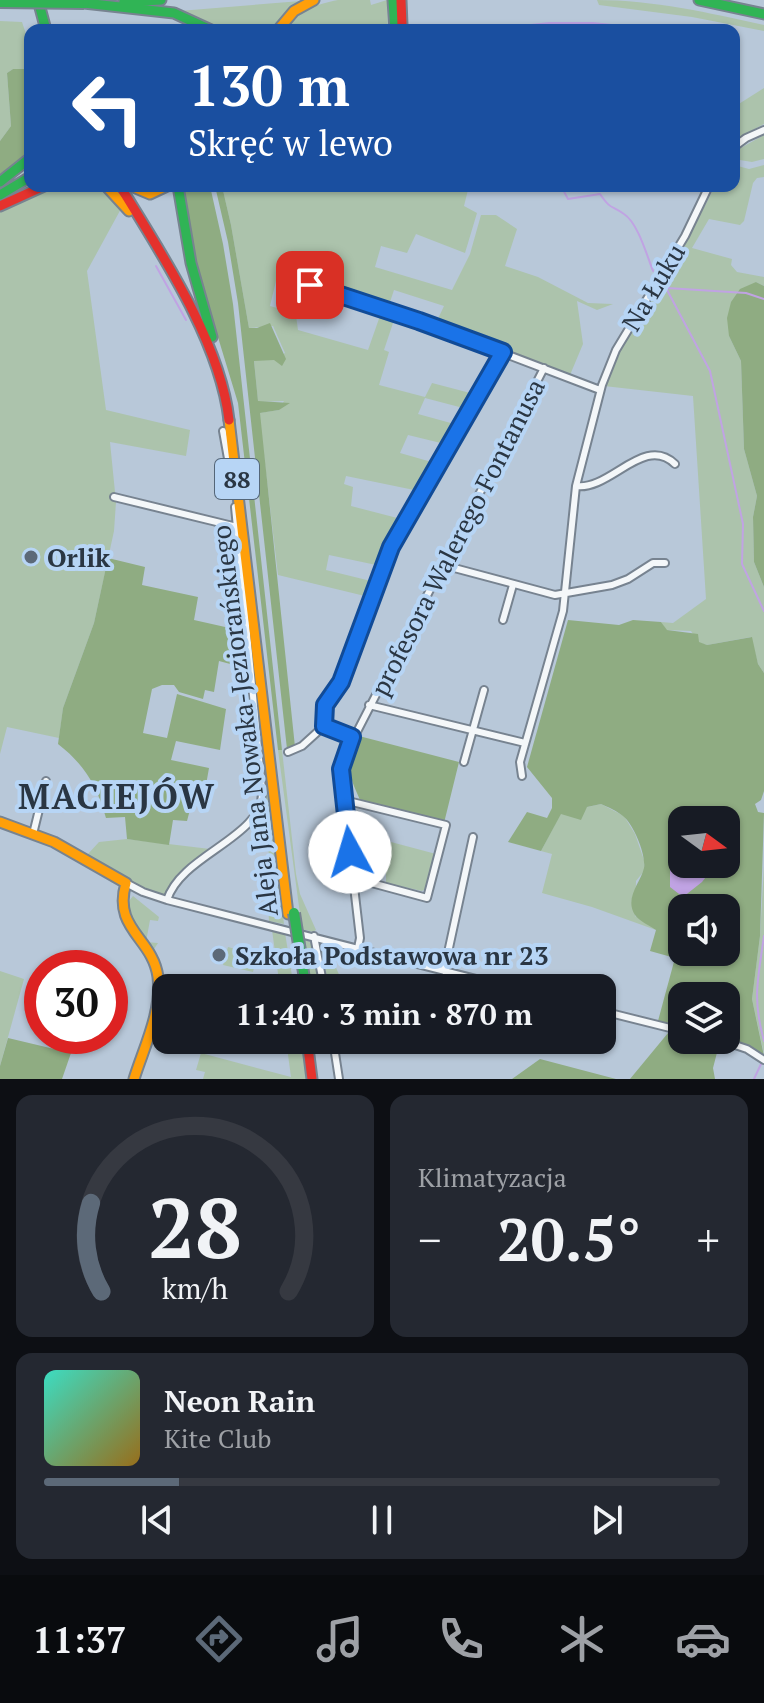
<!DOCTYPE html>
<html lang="pl">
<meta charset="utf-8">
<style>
body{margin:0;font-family:"PT Serif",serif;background:#242831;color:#f1f3f6;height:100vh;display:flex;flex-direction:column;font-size:30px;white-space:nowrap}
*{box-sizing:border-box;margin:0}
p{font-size:26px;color:#9ea1a6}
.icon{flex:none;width:44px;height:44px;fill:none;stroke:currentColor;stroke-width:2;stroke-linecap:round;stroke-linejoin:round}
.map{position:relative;height:1079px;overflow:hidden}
.panel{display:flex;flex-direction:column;gap:16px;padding:16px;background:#0d0f14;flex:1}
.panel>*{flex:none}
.guide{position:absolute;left:24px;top:24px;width:716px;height:168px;border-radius:16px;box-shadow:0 2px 6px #0004;background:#1a4fa0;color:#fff;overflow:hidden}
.needle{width:52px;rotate:105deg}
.controls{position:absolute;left:668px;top:806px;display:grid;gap:16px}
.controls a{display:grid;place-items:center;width:72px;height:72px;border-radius:16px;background:#171b24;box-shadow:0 2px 6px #0004;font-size:40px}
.speed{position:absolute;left:24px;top:950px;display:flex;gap:16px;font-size:40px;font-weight:700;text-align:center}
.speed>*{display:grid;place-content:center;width:104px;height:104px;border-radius:50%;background:#171b24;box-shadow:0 2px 6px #0004;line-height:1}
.speed .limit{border:12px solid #d22;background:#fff;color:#111}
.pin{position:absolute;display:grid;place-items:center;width:68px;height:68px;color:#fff;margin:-34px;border-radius:16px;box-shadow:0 4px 12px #0006}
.me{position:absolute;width:88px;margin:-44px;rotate:354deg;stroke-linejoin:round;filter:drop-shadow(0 0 6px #0008)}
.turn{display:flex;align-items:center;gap:28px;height:168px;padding:0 32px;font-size:36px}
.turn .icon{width:104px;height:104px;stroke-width:2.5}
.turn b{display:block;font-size:56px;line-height:68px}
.big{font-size:60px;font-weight:700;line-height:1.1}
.panel .card{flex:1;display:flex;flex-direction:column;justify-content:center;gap:12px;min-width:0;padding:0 28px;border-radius:16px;background:#242831}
.panel .dial{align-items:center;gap:0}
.dial svg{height:208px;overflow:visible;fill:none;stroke:#363941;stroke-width:7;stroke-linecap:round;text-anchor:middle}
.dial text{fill:#f1f3f6;stroke:none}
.song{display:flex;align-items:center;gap:24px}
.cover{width:96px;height:96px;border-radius:12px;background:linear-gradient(135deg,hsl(170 70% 55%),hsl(40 70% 35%))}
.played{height:8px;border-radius:4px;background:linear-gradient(90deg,#5c6978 20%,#363941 20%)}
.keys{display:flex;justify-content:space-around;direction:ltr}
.heat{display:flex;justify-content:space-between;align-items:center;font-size:44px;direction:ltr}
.panel .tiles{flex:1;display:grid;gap:16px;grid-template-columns:1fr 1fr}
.card:last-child{grid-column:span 2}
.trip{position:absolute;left:152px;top:974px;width:464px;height:80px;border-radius:16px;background:#171b24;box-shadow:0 2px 6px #0004;font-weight:700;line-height:80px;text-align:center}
.tab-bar{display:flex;height:128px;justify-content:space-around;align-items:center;background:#090b0e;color:#9ea1a6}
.tab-bar .icon{width:56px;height:56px}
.tab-bar .active{color:#5c6978}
.tab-bar b{font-size:36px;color:#f1f3f6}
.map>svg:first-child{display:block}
.green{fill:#acc3ac}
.forest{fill:#8fac82;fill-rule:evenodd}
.water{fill:#c0a3e3}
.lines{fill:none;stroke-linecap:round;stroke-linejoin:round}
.stream{stroke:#c0a3e3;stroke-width:2}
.street-casing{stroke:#778390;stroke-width:10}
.fast-casing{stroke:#778390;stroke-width:13}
.slow-casing{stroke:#778390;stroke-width:13}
.jam-casing{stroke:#778390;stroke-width:13}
.street{stroke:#f4f7f9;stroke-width:6}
.fast{stroke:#30b455;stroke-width:9}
.slow{stroke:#ff9f0a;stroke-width:9}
.jam{stroke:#e5322d;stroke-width:9}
.fast-bridge-casing{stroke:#778390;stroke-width:14;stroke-linecap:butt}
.fast-bridge{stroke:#30b455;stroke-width:10}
.route-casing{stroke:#114b97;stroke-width:20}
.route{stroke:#1a73e8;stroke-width:14}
.poi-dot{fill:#5c6978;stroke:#b7d5f5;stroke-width:3}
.labels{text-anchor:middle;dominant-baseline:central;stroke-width:8;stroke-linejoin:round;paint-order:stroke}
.shield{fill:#b7d5f5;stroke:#546678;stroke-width:2}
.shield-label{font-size:24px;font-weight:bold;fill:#2a3643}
.street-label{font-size:26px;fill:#2a3643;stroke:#b7d5f5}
.poi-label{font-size:26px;font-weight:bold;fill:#2a3643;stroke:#b7d5f5;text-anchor:start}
.district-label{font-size:34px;font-weight:bold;letter-spacing:2px;fill:#2a3643;stroke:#b7d5f5}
</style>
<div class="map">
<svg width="764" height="1079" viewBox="0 0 764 1079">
<rect width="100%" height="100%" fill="#b8c8d9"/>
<path class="green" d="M338,0H370L371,5L387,0L388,30H284C298,11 316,4 338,0Z
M597,0C653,0 710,13 764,25V31L692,17L599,5Z
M301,1L287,11L273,30H217L179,11Z
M0,21L22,22L30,46V69H13L7,73L11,126L0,141Z
M764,88V124L734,140V107Z
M764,135V159L752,162L734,159L737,150Z
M734,165L749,169L764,165V177L757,178L753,183L744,221L740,225L709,219L692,248L732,259L731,265L737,272L764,277V286L756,282L729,336L741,361L744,449L757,496L753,517L754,562L764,587V673L758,664L751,637L707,645L699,643L691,631L666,630L661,622L673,623L706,599L693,396L604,386C630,315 682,255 715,186H734Z
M56,186H96L122,207L87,271L106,410L190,430L186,456L110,442L116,502L114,531L94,623L63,708L59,738L7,727L0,754V212Z
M222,186H469L464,206L477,213L465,253L416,234L407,253L381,246L375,267L452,290L470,254L481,215H496L517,229L505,266L538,277L588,303L613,304L597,310L577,301L583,344L570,375L435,325L444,306L394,290L388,308L284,275L282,282L276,281L270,306L288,311L293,294L298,330L368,350L381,313L395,317L384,350L389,352L379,385L425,397L432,383L474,394L467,409L425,398L418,414L458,425L445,444L408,435L400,453L435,463L419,491L346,476L344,484L353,487L351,506L405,520L381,566L329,555L326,570L375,582L369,597L278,575L259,413L279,410L284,401L258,402L254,360H275L285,353L273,326L249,328L231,225Z
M278,750H282L296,874L300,894L316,930L313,932L302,929Z
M264,757L284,924L269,921L266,863H269L268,830L252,827L251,822L263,808L261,759Z
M601,804L624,816L635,834L644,860V871L636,881L635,916L656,930L592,907L542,893L552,854L541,851L561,813Z
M127,839L210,849L178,876L166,895L143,888L87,855L99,842Z
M391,842L436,854L427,888L422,891L386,883V864Z
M764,866V1054L752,999L760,936Z
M133,896L159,917L158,921L150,920L146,942L158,943L154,949L149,948L128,919L125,906Z
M272,930L285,933L294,988H280Z
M303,939L310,942L313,948L320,988H310Z
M228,947L257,955L253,972L223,965Z
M322,951L329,952L345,988H329Z
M0,971L24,979L0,1066Z
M286,1040H301L307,1079H203L205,1072L196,1070L201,1053L291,1077Z"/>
<path class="forest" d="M13,69H30V152L0,176V141L11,126L7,73Z
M184,186H210L223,244L233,304L282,750H278L238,403L196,265Z
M215,186H222L231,225L249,328H257L270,323L286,359L282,366L274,360L254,361L258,401L290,403L279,410L260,413L295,747L287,749L238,303L228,242Z
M756,282L764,286V587L754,562L753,517L757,496L744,449L741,361L729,336L727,318L731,302L740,289Z
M108,558L145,567L142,585L198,597L194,620L243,631L249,669L219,661L214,692L205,690L203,699L179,692L174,685H162L152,689L143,733L167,738L177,694L226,709L220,750L176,741L171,760L209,768L206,785L197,783L187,821L173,820L169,845L127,839L125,817L106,818C97,786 85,765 58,744L63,708L94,623Z
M568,620L619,625L633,620L661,622L667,630L698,634L699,642L707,645L752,637L758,664L764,673V791L761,800L755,804L758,812L764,813L760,936L752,999L764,1056L750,1046L726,1038V996H682V1027L658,1021L675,958L650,951L656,930C650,926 639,921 635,915C624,898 641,882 644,868C646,854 634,825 623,816C617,811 608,807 601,804L587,807L581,820L561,814L541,851L508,842L527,812L547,818L552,808V798L527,767ZM682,820H726V864H682ZM682,908H726V952H682Z
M359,736L459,762L444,823L360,800C348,772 344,765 359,736Z
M668,1033L682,1036V1040H697L719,1045L713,1068L715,1079H630Z
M8,1038L71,1053L62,1079H0V1066Z
M540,1059L616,1079H512Z"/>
<path class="water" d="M549,22H593L668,30H529L531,24Z
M682,838V864H716L702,882L683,897L670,887V851Z"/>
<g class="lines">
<path class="stream" d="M561,186L568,199L600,194C611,210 611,205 624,214C638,223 647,256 653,271
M156,266L186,320
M666,288L710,371L743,524L742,564L764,611
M667,288L746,293L764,299
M764,936C758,979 752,998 764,1041
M754,1079L761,1064"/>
<g class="street-casing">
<path id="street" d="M734,147L746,138L764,130
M286,277L419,321L600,390
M223,431L229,464
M576,486C610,491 644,434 675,464
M114,497L237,527
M443,565L555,595L612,585L628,579L653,563H665
M503,620L513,585
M369,705L525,743
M324,726L326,703L343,677L388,552L503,352
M324,726L352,737
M288,752L302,746L324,726
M464,762L484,690
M522,776L520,762L563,611L576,486L602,385L616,350L685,236L709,186
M344,800L446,825L427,898L353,878
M33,834L46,781
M126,883L143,892L167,900L511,988
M167,900C182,853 265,838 262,790L235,507
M314,936L324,988
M358,948L360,938L344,800L343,759L544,368
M444,971L473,837
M602,1011L682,1031
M333,1040L339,1079
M720,1040L747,1049L764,1060"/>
</g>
<g class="fast-casing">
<path id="fast" d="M38,0L46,30
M393,0L395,30
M699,0L764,14
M124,2L161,0
M84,3L174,13L211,30
M0,182L30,158
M178,186L191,263L212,337
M0,195L30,177
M300,951L306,988"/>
</g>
<g class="slow-casing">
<path id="slow" d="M278,30L294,11L314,0
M106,186L129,211
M131,186L150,194L167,186
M229,420L288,914
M0,822L54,842L126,883C112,929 153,938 158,977C162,1012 144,1047 134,1079"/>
</g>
<g class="jam-casing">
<path id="jam" d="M401,0L402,25
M120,186C161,253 220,341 229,420
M0,206L44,186
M307,1040L312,1079"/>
</g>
<use href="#street" class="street"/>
<use href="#fast" class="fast"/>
<use href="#slow" class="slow"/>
<use href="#jam" class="jam"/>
<g class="fast-bridge-casing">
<path id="fast-bridge" d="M0,2L84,3
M294,913L300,951"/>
</g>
<use href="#fast-bridge" class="fast-bridge"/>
</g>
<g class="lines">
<g class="route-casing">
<path id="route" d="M310,285L419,321L503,352L391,547L341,682L325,705L324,726L352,737L341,769L350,852"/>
</g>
<use href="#route" class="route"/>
</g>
<g class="poi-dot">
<circle cx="31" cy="557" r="8"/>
<circle cx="219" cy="955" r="8"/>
</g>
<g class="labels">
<rect class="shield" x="215" y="459" width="44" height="40" rx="6"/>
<g class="shield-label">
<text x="237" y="479">88</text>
</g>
<g class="street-label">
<text transform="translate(653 287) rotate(-59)">Na Łuku</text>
<text transform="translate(457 537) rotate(-63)">profesora Walerego Fontanusa</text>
<text transform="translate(244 721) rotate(-97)">Aleja Jana Nowaka-Jeziorańskiego</text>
</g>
<g class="poi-label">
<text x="47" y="557">Orlik</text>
<text x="235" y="955">Szkoła Podstawowa nr 23</text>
</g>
<g class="district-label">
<text x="117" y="796">MACIEJÓW</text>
</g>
</g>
</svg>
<div class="controls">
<a><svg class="needle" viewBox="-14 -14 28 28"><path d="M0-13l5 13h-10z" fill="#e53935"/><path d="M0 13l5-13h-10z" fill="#9ea1a6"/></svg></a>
<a><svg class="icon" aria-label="sound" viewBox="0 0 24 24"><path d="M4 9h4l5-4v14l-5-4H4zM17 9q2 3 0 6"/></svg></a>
<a><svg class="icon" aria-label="layers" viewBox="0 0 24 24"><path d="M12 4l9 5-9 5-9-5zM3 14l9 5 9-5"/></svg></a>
</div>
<div class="speed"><div class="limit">30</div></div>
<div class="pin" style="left:310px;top:285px;background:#d93025"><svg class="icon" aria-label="arrive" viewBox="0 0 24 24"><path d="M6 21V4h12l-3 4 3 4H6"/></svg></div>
<svg class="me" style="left:350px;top:852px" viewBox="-20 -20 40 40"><circle r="19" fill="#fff"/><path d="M0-13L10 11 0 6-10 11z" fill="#1a73e8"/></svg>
<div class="trip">11:40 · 3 min · 870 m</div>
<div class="guide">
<div class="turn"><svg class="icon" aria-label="left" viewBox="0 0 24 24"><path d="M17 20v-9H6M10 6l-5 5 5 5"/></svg><div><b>130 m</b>Skręć w lewo</div></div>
</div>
</div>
<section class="panel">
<div class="tiles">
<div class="card dial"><svg viewBox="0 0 100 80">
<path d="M14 69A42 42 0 1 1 86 69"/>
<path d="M14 69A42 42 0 0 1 10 35" stroke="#5c6978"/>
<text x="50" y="56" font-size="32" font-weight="700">28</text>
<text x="50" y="72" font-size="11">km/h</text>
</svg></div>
<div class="card"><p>Klimatyzacja</p>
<div class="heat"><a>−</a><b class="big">20.5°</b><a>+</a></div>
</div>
<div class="card">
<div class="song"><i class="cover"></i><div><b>Neon Rain</b><p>Kite Club</p></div></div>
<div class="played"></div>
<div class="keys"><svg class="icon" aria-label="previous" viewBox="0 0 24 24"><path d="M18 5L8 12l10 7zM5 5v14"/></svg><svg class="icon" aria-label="pause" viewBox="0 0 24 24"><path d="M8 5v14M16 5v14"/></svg><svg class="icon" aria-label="next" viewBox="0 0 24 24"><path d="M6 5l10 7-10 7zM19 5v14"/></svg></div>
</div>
</div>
</section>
<nav class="tab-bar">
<b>11:37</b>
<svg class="icon active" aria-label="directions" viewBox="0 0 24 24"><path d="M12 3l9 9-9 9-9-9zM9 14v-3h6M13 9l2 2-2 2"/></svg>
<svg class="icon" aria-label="music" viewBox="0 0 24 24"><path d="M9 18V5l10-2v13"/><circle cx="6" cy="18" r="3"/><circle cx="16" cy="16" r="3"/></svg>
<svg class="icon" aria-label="phone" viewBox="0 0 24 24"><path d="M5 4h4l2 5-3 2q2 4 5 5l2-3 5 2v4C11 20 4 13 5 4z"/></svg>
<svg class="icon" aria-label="climate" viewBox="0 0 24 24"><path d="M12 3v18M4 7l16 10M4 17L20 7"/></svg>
<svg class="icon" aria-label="car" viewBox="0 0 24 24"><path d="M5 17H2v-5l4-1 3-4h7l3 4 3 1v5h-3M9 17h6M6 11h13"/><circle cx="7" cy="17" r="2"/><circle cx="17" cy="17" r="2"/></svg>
</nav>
